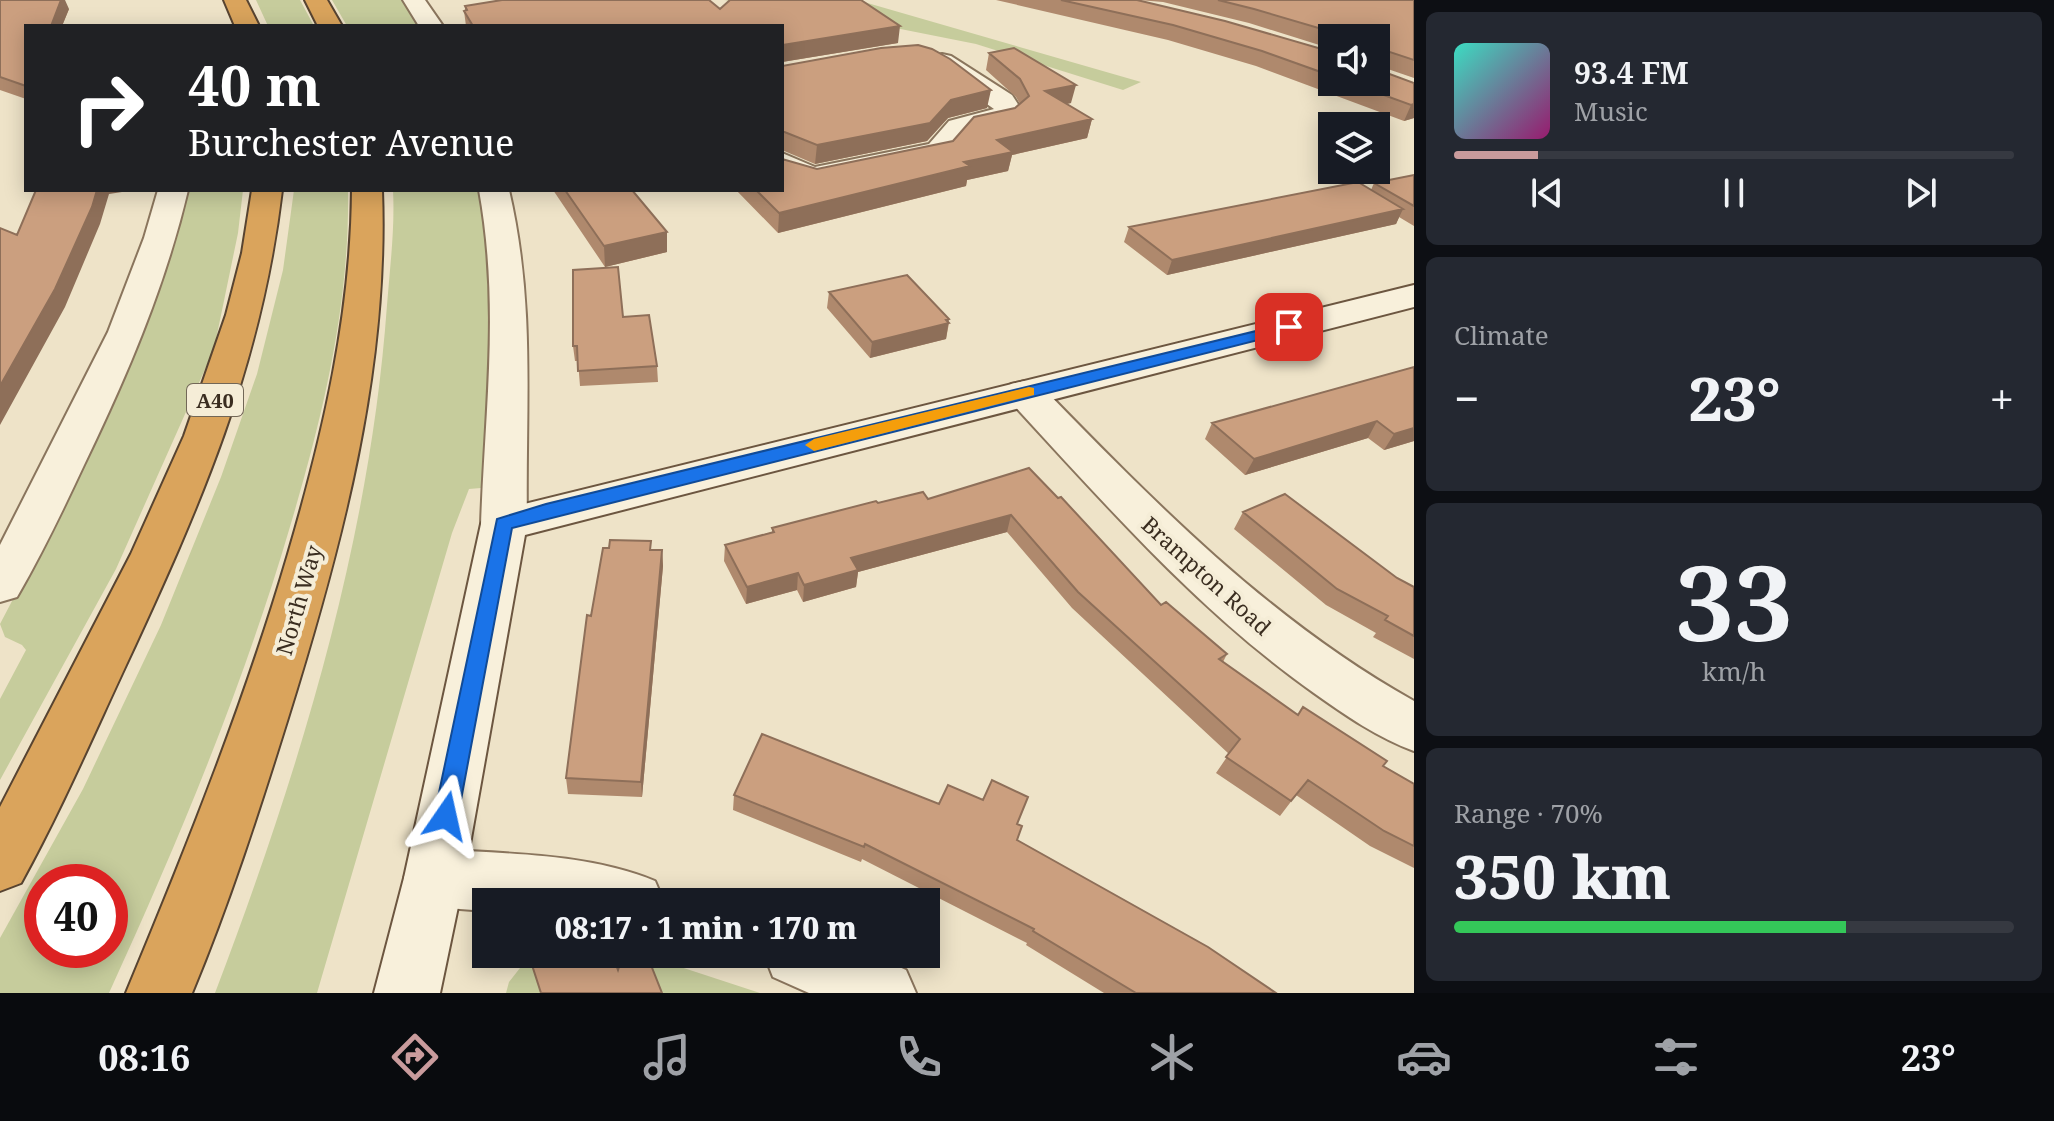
<!DOCTYPE html>
<meta charset="utf-8">
<style>
body{margin:0;font-family:"Noto Serif",serif;background:#242831;color:#f1f3f6;height:100vh;display:flex;flex-direction:column;font-size:30px;white-space:nowrap}
*{box-sizing:border-box;margin:0}
p{font-size:26px;color:#9ea1a6}
.icon{flex:none;width:44px;height:44px;fill:none;stroke:currentColor;stroke-width:2;stroke-linecap:round;stroke-linejoin:round}
.map{position:relative;flex:1;overflow:hidden}
.panel{display:flex;flex-direction:column;gap:12px;padding:12px;background:#0d0f14;width:640px}
.panel>*{flex:none}
.hud{position:absolute;left:24px;top:24px;width:760px;height:168px;border-radius:0px;box-shadow:0 4px 20px #0003;background:#202124;color:#fff;overflow:hidden}
.tools{position:absolute;left:1318px;top:24px;display:grid;gap:16px}
.tools a{display:grid;place-items:center;width:72px;height:72px;border-radius:0px;background:#171b24;box-shadow:0 4px 20px #0003;font-size:40px}
.speed{position:absolute;left:24px;top:864px;display:flex;gap:16px;font-size:40px;font-weight:700;text-align:center}
.speed>*{display:grid;place-content:center;width:104px;height:104px;border-radius:50%;background:#171b24;box-shadow:0 4px 20px #0003;line-height:1}
.speed .limit{border:12px solid #d22;background:#fff;color:#111}
.pin{position:absolute;display:grid;place-items:center;width:68px;height:68px;color:#fff;margin:-34px;border-radius:16px;box-shadow:0 4px 12px #0006}
.me{position:absolute;width:88px;margin:-44px;rotate:11deg;stroke-linejoin:round;filter:drop-shadow(0 0 6px #0008)}
.turn{display:flex;align-items:center;gap:28px;height:168px;padding:0 32px;font-size:36px}
.turn .icon{width:104px;height:104px;stroke-width:2.5}
.turn b{display:block;font-size:56px;line-height:68px}
.big{font-size:60px;font-weight:800;line-height:1.1}
.panel .widget{flex:1;display:flex;flex-direction:column;justify-content:center;gap:12px;min-width:0;padding:0 28px;border-radius:12px;background:#242831}
.panel .dial{align-items:center;gap:0}
.dial b{font-size:104px;line-height:1}
.song{display:flex;align-items:center;gap:24px}
.cover{width:96px;height:96px;border-radius:12px;background:linear-gradient(135deg,hsl(170 70% 55%),hsl(320 70% 35%))}
.played{height:8px;border-radius:4px;background:linear-gradient(90deg,#c99b9c 15%,#363941 15%)}
.keys{display:flex;justify-content:space-around;direction:ltr}
.heat{display:flex;justify-content:space-between;align-items:center;font-size:44px;direction:ltr}
.charge{height:12px;border-radius:6px;background:linear-gradient(90deg,#34c759 70%,#363941 0)}
.trip{position:absolute;left:472px;top:888px;width:468px;height:80px;border-radius:0px;background:#171b24;box-shadow:0 4px 20px #0003;font-weight:800;line-height:80px;text-align:center}
.menu{display:flex;height:128px;justify-content:space-around;align-items:center;background:#090b0e;color:#9ea1a6}
.menu .icon{width:56px;height:56px}
.menu .active{color:#c99b9c}
.menu b{font-size:36px;color:#f1f3f6}
main{display:flex;flex:1;min-height:0}
.map>svg:first-child{display:block}
.green{fill:#c6cc9c;fill-rule:evenodd}
.lines{fill:none;stroke-linecap:round;stroke-linejoin:round}
.street-casing{stroke:#8a755d;stroke-width:4}
.secondary-casing{stroke:#6c5640;stroke-width:4}
.highway-casing{stroke:#584431;stroke-width:4}
.street{fill:#f8f0db;fill-rule:evenodd}
.secondary{fill:#f8f0db;fill-rule:evenodd}
.highway{fill:#daa45c;fill-rule:evenodd}
.wall{fill:#af896d}
.shaded-wall{fill:#8e6f59}
.building{fill:#cb9f7f;stroke:#8e6f59;stroke-width:2}
.route{fill:#1a73e8;stroke:#114b97;stroke-width:2}
.slow{fill:#f59e0b}
.labels{text-anchor:middle;dominant-baseline:central;stroke-width:8;stroke-linejoin:round;paint-order:stroke}
.shield{fill:#f5edd7;stroke:#726757;stroke-width:2}
.shield-label{font-size:20px;font-weight:bold;fill:#3a2d20}
.street-label{font-size:22px;fill:#3a2d20;stroke:#f5edd7}
</style>
<main>
<div class="map">
<svg width="1414" height="993" viewBox="0 0 1414 993">
<rect width="100%" height="100%" fill="#eee3c8"/>
<path class="green" d="M256,0H300L314,26H268Z
M332,0H402L418,26H347Z
M724,0H857L1141,82L1123,90L976,44L820,13Z
M186,190H243L238,233L214,349L116,569L0,780V699L26,650L22,645L5,637L0,624L109,416L165,275Z
M294,190H348C350,305 322,420 289,530C242,689 178,842 109,993H0V938L83,789L161,625L221,477L257,374L283,270ZM110,882V950H42V882Z
M393,190H481C491,294 497,384 481,488L469,489L452,533L317,993H215C299,772 370,542 387,305C390,267 395,228 393,190Z
M531,954H641L760,993H506L509,982Z"/>
<g class="lines">
<g class="street-casing">
<path id="street" d="M403,0H425L443,26H419Z
M942,54L951,56L1012,95L1023,112L1019,118L969,133L949,157L939,160L815,185L782,175V153L815,167L929,144L949,121L994,109L933,66L930,61L933,56Z
M158,190H188C165,287 127,376 84,465C63,510 42,554 17,597L0,602V545L108,332L144,238Z
M479,190H509C536,306 525,407 527,524L520,535L504,540L488,535L481,524C485,408 500,306 479,190Z
M1025,381L1039,384C1154,502 1269,620 1414,701V751C1378,738 1345,715 1314,693C1199,612 1106,505 1011,402L1005,393L1011,384Z
M434,849C506,854 587,853 655,881L664,902H486V911L434,907L413,899L404,878L413,857Z
M764,954H870L906,970L916,993H809L773,977Z"/>
</g>
<g class="secondary-casing">
<path id="secondary" d="M1414,285V307L525,535L464,878L440,993H374L404,878L481,524L488,513Z"/>
</g>
<g class="highway-casing">
<path id="highway" d="M224,0H246L259,26H235Z
M305,0H327L342,26H318Z
M252,190H282C261,367 200,506 126,665C92,738 60,812 21,883L0,891V807L131,554L184,436L226,315L242,253Z
M352,190H382C389,370 341,548 288,718C259,811 229,904 192,993H126C186,849 244,704 288,554C323,435 351,315 352,190Z"/>
</g>
<use href="#street" class="street"/>
<use href="#secondary" class="secondary"/>
<use href="#highway" class="highway"/>
</g>
<path class="wall" d="M0,0L69,9L62,26H26V99L0,90Z
M996,0H1137L1332,52V82H1376V38H1332V49L1249,23L1163,2L1139,0H1414V78L1379,66L1377,70L1414,83V118L1404,121L1256,66L1168,40Z
M465,6L720,9L898,43L782,62V26H466L464,11L465,10Z
M989,53L1071,103L1066,104L1092,119L1087,138L1012,155L1008,171L967,180L966,186L778,233L736,190H782V66L987,108L948,118L927,141L815,164L782,150V159L817,169L953,141L1015,108L1020,104L1016,97L986,70Z
M1414,175V226L1399,217L1396,224L1167,275L1124,242L1129,227L1371,190L1374,183Z
M553,190H632L667,252L605,267Z
M829,292L949,323L946,339L870,358L827,308Z
M623,317L657,366L658,382L580,386L578,361H575L573,346Z
M1414,367V441L1384,450L1368,438L1245,475L1205,439L1212,423Z
M1029,468L1161,605L1227,654L1223,662L1298,715L1414,784V868L1370,846L1296,795L1280,816L1216,773L1229,754L1072,608L1007,532L858,572L856,587L803,602L797,590L746,604L724,561L725,545L772,532V528L878,503L928,499Z
M1243,512L1397,578L1414,587V659L1373,637L1376,633L1326,605L1234,529Z
M651,541V550H662L663,566L642,797L568,794L566,778L591,616L609,548Z
M734,795L939,804L1017,824V840L1276,993H1104L1026,945L1027,943L862,859L861,862L733,810Z"/>
<path class="shaded-wall" d="M61,0H65L69,9L62,26H51Z
M900,26L898,43L782,62V45Z
M1076,85L1071,103L1041,109L1045,91Z
M991,90L987,108L948,118L927,141L815,164L817,145L951,100Z
M1414,104V118L1404,121L1411,105Z
M1092,119L1087,138L1012,155L1008,171L967,180L966,186L778,233L779,213L964,162L997,140Z
M97,190H122V192L109,194L100,224L65,307L0,425V386Z
M1403,209L1396,224L1167,275L1172,260Z
M667,232V252L605,267L604,246Z
M949,319L946,339L870,358L872,342Z
M1377,421L1368,438L1245,475L1254,459Z
M1414,428V441L1384,450L1394,434Z
M1011,515L1007,532L858,572L856,587L803,602L804,585L851,558Z
M662,550L663,566L642,797L641,782Z
M798,573L797,590L746,604L747,587Z"/>
<path class="building" d="M0,0H61L51,26H26V86L0,77Z
M502,0H709L720,9L730,0H861L900,26L782,45V50V26H473L464,11L467,10L465,6Z
M1061,0H1137L1225,21L1332,52V76L1262,51L1173,25Z
M1218,0H1414V60L1384,50L1380,53V64H1376V38H1339V34L1254,9Z
M918,45L932,49L950,59L991,90L951,100L930,123L817,145L782,131V159L817,169L953,141L974,117L1015,108L1029,96L1020,79L989,53L1014,48L1076,85L1045,91L1092,119L997,140L1013,152L964,162L970,166L779,213L756,190H782V66L881,48Z
M1376,69L1414,83V104L1411,105L1348,82H1376Z
M1414,175V206L1374,183Z
M1358,182L1403,209L1172,260L1129,227Z
M36,190H97L92,207L55,289L0,386V228L17,235Z
M565,190H632L667,232L604,246Z
M618,267L623,317L649,315L657,366L578,371L577,346H573V270Z
M907,275L949,319L946,320L949,323L872,342L829,292Z
M1414,367V428L1394,434L1377,421L1254,459L1212,423Z
M1029,468L1058,498L1061,497L1161,605L1166,602L1227,654L1219,659L1298,715L1303,707L1387,761L1383,766L1414,784V846L1384,831L1308,780L1291,801L1226,757L1240,739L1078,592L1011,515L851,558L858,570L804,585L798,573L747,587L725,545L774,532L772,528L876,501L878,503L923,492L928,499Z
M1285,494L1397,578L1414,587V636L1385,620L1388,616L1337,589L1243,512Z
M610,540L651,541L650,550H662L641,782L566,778L587,615L591,616L603,548H609Z
M762,734L939,804L948,785L983,800L992,780L1028,797L1017,824L1022,826L1017,840L1208,947L1276,993H1136L1033,931L1034,929L865,844L864,847L734,795Z
M557,954H612L618,970L619,967L647,955L662,993H541L532,965Z"/>
<path class="route" d="M1289,323L1297,327L1294,331L512,528L458,816L455,824L446,827L438,824L434,816L497,519L546,504Z"/>
<path class="slow" d="M1029,387L1034,388V395L814,451L805,445L814,439Z"/>
<g class="labels">
<rect class="shield" x="187" y="384" width="56" height="32" rx="6"/>
<g class="shield-label">
<text x="215" y="400">A40</text>
</g>
<g class="street-label">
<text transform="translate(1207 575) rotate(42)">Brampton Road</text>
<text transform="translate(298 600) rotate(-74)">North Way</text>
</g>
</g>
</svg>
<div class="tools">
<a><svg class="icon" aria-label="sound" viewBox="0 0 24 24"><path d="M4 9h4l5-4v14l-5-4H4zM17 9q2 3 0 6"/></svg></a>
<a><svg class="icon" aria-label="layers" viewBox="0 0 24 24"><path d="M12 4l9 5-9 5-9-5zM3 14l9 5 9-5"/></svg></a>
</div>
<div class="speed"><div class="limit">40</div></div>
<div class="pin" style="left:1289px;top:327px;background:#d93025"><svg class="icon" aria-label="arrive" viewBox="0 0 24 24"><path d="M6 21V4h12l-3 4 3 4H6"/></svg></div>
<svg class="me" style="left:446px;top:816px" viewBox="-20 -20 40 40"><path d="M0-17L14 15 0 8-14 15z" fill="#1a73e8" stroke="#fff" stroke-width="4"/></svg>
<div class="trip">08:17 · 1 min · 170 m</div>
<div class="hud">
<div class="turn"><svg class="icon" aria-label="right" viewBox="0 0 24 24"><path d="M7 20v-9h11M14 6l5 5-5 5"/></svg><div><b>40 m</b>Burchester Avenue</div></div>
</div>
</div>
<section class="panel">
<div class="widget">
<div class="song"><i class="cover"></i><div><b>93.4 FM</b><p>Music</p></div></div>
<div class="played"></div>
<div class="keys"><svg class="icon" aria-label="previous" viewBox="0 0 24 24"><path d="M18 5L8 12l10 7zM5 5v14"/></svg><svg class="icon" aria-label="pause" viewBox="0 0 24 24"><path d="M8 5v14M16 5v14"/></svg><svg class="icon" aria-label="next" viewBox="0 0 24 24"><path d="M6 5l10 7-10 7zM19 5v14"/></svg></div>
</div>
<div class="widget"><p>Climate</p>
<div class="heat"><a>−</a><b class="big">23°</b><a>+</a></div>
</div>
<div class="widget dial"><b>33</b><p>km/h</p></div>
<div class="widget"><p>Range · 70%</p><b class="big">350 km</b><div class="charge"></div></div>
</section>
</main>
<nav class="menu">
<b>08:16</b>
<svg class="icon active" aria-label="directions" viewBox="0 0 24 24"><path d="M12 3l9 9-9 9-9-9zM9 14v-3h6M13 9l2 2-2 2"/></svg>
<svg class="icon" aria-label="music" viewBox="0 0 24 24"><path d="M9 18V5l10-2v13"/><circle cx="6" cy="18" r="3"/><circle cx="16" cy="16" r="3"/></svg>
<svg class="icon" aria-label="phone" viewBox="0 0 24 24"><path d="M5 4h4l2 5-3 2q2 4 5 5l2-3 5 2v4C11 20 4 13 5 4z"/></svg>
<svg class="icon" aria-label="climate" viewBox="0 0 24 24"><path d="M12 3v18M4 7l16 10M4 17L20 7"/></svg>
<svg class="icon" aria-label="car" viewBox="0 0 24 24"><path d="M5 17H2v-5l4-1 3-4h7l3 4 3 1v5h-3M9 17h6M6 11h13"/><circle cx="7" cy="17" r="2"/><circle cx="17" cy="17" r="2"/></svg>
<svg class="icon" aria-label="filters" viewBox="0 0 24 24"><path d="M4 7h16M4 17h16"/><circle cx="9" cy="7" r="2"/><circle cx="15" cy="17" r="2"/></svg>
<b>23°</b>
</nav>
